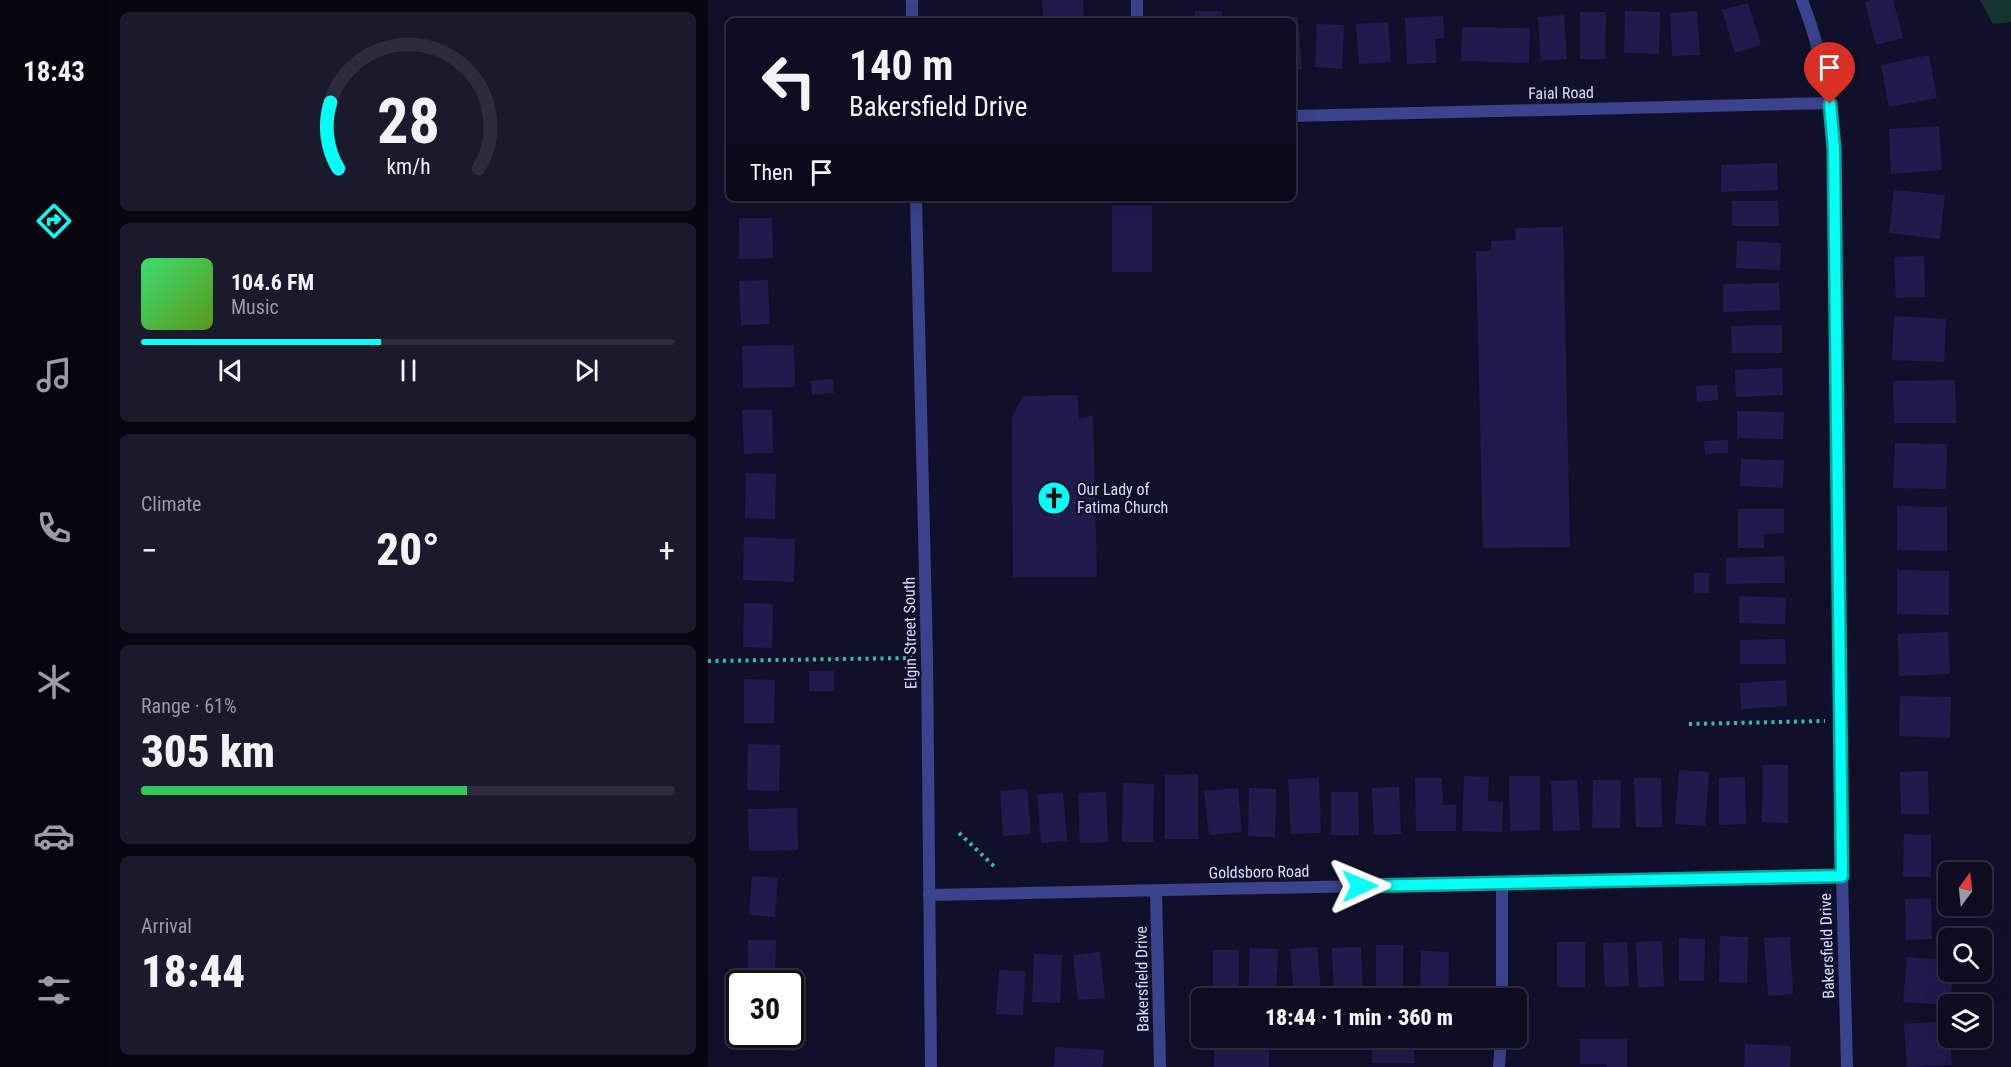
<!DOCTYPE html>
<meta charset="utf-8">
<style>
body{margin:0;font-family:"Roboto Condensed",sans-serif;background:#1b1a2d;color:#f1f3f6;height:100vh;display:flex;flex-direction:column;font-size:22px;white-space:nowrap}
*{box-sizing:border-box;margin:0}
p{font-size:20px;color:#9a9ba5}
.icon{flex:none;width:33px;height:33px;fill:none;stroke:currentColor;stroke-width:2;stroke-linecap:round;stroke-linejoin:round}
.map{position:relative;flex:1;overflow:hidden}
.sheet{display:flex;flex-direction:column;gap:12px;padding:12px;background:#070712;width:600px}
.sheet>*{flex:none}
.guide{position:absolute;left:18px;top:18px;width:570px;height:183px;border-radius:9px;box-shadow:0 6px 24px #0002,0 0 0 2px #2d2c3e;background:#0d0c20;color:#f1f3f6;overflow:hidden}
.needle{width:39px;rotate:15deg}
.controls{position:absolute;left:1230px;top:862px;display:grid;gap:12px}
.controls a{display:grid;place-items:center;width:54px;height:54px;border-radius:9px;background:#0d0c20;box-shadow:0 6px 24px #0002,0 0 0 2px #2d2c3e;font-size:30px}
.speed{position:absolute;left:18px;top:970px;display:flex;gap:12px;font-size:30px;font-weight:700;text-align:center}
.speed>*{display:grid;place-content:center;width:78px;height:78px;border-radius:50%;background:#0d0c20;box-shadow:0 6px 24px #0002,0 0 0 2px #2d2c3e;line-height:1}
.speed .limit{border:3px solid #111;border-radius:9px;background:#fff;color:#111}
.pin{position:absolute;display:grid;place-items:center;width:51px;height:51px;color:#fff;margin:-62px -26px;border-radius:50% 50% 50% 0;rotate:-45deg;box-shadow:0 0 6px #0007}
.pin .icon{rotate:45deg}
.me{position:absolute;width:66px;margin:-33px;rotate:89deg;stroke-linejoin:round;filter:drop-shadow(0 0 4px #0008)}
.turn{display:flex;align-items:center;gap:21px;height:126px;padding:0 24px;font-size:27px}
.turn .icon{width:78px;height:78px;stroke-width:2.5}
.turn b{display:block;font-size:42px;line-height:51px}
.then{display:flex;align-items:center;height:57px;padding:0 24px;background:#0003;gap:12px;font-size:22px}
.big{font-size:45px;font-weight:800;line-height:1.1}
.sheet .tile{flex:1;display:flex;flex-direction:column;justify-content:center;gap:9px;min-width:0;padding:0 21px;border-radius:9px;background:#1b1a2d}
.sheet .dial{align-items:center;gap:0}
.dial svg{height:156px;overflow:visible;fill:none;stroke:#2d2c3e;stroke-width:7;stroke-linecap:round;text-anchor:middle}
.dial text{fill:#f1f3f6;stroke:none}
.song{display:flex;align-items:center;gap:18px}
.cover{width:72px;height:72px;border-radius:9px;background:linear-gradient(135deg,hsl(140 70% 55%),hsl(90 70% 35%))}
.played{height:6px;border-radius:3px;background:linear-gradient(90deg,#06fff4 45%,#2d2c3e 45%)}
.keys{display:flex;justify-content:space-around;direction:ltr}
.heat{display:flex;justify-content:space-between;align-items:center;font-size:33px;direction:ltr}
.charge{height:9px;border-radius:4px;background:linear-gradient(90deg,#34c759 61%,#2d2c3e 0)}
.trip{position:absolute;left:483px;top:988px;width:336px;height:60px;border-radius:9px;background:#0d0c20;box-shadow:0 6px 24px #0002,0 0 0 2px #2d2c3e;font-weight:800;line-height:60px;text-align:center}
main{display:flex;flex:1;min-height:0}
.dock{display:flex;flex-direction:column;width:108px;justify-content:space-around;align-items:center;background:#05050d;color:#9a9ba5}
.dock .icon{width:42px;height:42px}
.dock .on{color:#06fff4}
.dock b{font-size:27px;color:#f1f3f6}
.map>svg:first-child{display:block}
.green{fill:#13352f}
.building{fill:#1f1c4d}
.lines{fill:none;stroke-linecap:round;stroke-linejoin:round}
.path{stroke:#2dc0a2;stroke-width:4;stroke-dasharray:3 4.5;stroke-linecap:butt}
.minor{stroke:#3a438b;stroke-width:12}
.tertiary{stroke:#3a438b;stroke-width:12}
.route-casing{stroke:#04a69f;stroke-width:15}
.route{stroke:#06fff4;stroke-width:10}
.labels{text-anchor:middle;dominant-baseline:central;stroke-width:4.5;stroke-linejoin:round;paint-order:stroke}
.street-label{font-size:16px;fill:#dadbff;stroke:#11102b}
.poi-label{font-size:16px;fill:#dadbff;stroke:#11102b;text-anchor:start}
</style>
<main>
<nav class="dock">
<b>18:43</b>
<svg class="icon on" aria-label="directions" viewBox="0 0 24 24"><path d="M12 3l9 9-9 9-9-9zM9 14v-3h6M13 9l2 2-2 2"/></svg>
<svg class="icon" aria-label="music" viewBox="0 0 24 24"><path d="M9 18V5l10-2v13"/><circle cx="6" cy="18" r="3"/><circle cx="16" cy="16" r="3"/></svg>
<svg class="icon" aria-label="phone" viewBox="0 0 24 24"><path d="M5 4h4l2 5-3 2q2 4 5 5l2-3 5 2v4C11 20 4 13 5 4z"/></svg>
<svg class="icon" aria-label="climate" viewBox="0 0 24 24"><path d="M12 3v18M4 7l16 10M4 17L20 7"/></svg>
<svg class="icon" aria-label="car" viewBox="0 0 24 24"><path d="M5 17H2v-5l4-1 3-4h7l3 4 3 1v5h-3M9 17h6M6 11h13"/><circle cx="7" cy="17" r="2"/><circle cx="17" cy="17" r="2"/></svg>
<svg class="icon" aria-label="filters" viewBox="0 0 24 24"><path d="M4 7h16M4 17h16"/><circle cx="9" cy="7" r="2"/><circle cx="15" cy="17" r="2"/></svg>
</nav>
<section class="sheet">
<div class="tile dial"><svg viewBox="0 0 100 80">
<path d="M14 69A42 42 0 1 1 86 69"/>
<path d="M14 69A42 42 0 0 1 10 35" stroke="#06fff4"/>
<text x="50" y="56" font-size="32" font-weight="700">28</text>
<text x="50" y="72" font-size="11">km/h</text>
</svg></div>
<div class="tile">
<div class="song"><i class="cover"></i><div><b>104.6 FM</b><p>Music</p></div></div>
<div class="played"></div>
<div class="keys"><svg class="icon" aria-label="previous" viewBox="0 0 24 24"><path d="M18 5L8 12l10 7zM5 5v14"/></svg><svg class="icon" aria-label="pause" viewBox="0 0 24 24"><path d="M8 5v14M16 5v14"/></svg><svg class="icon" aria-label="next" viewBox="0 0 24 24"><path d="M6 5l10 7-10 7zM19 5v14"/></svg></div>
</div>
<div class="tile"><p>Climate</p>
<div class="heat"><a>−</a><b class="big">20°</b><a>+</a></div>
</div>
<div class="tile"><p>Range · 61%</p><b class="big">305 km</b><div class="charge"></div></div>
<div class="tile"><p>Arrival</p><b class="big">18:44</b></div>
</section>
<div class="map">
<svg width="1303" height="1067" viewBox="0 0 1303 1067">
<rect width="100%" height="100%" fill="#11102b"/>
<path class="green" d="M1272,0H1303V22L1285,24Z"/>
<path class="building" d="M334,0H375L376,21H335Z
M1162,0H1185L1195,38L1168,45L1157,2Z
M1040,3L1053,45L1027,53L1014,10Z
M487,11H514V21H487Z
M917,11L952,12L951,54L916,53Z
M989,11L992,55L964,56L962,13Z
M872,12H898L897,59H872Z
M856,15L859,59L833,61L830,17Z
M735,16L736,38L727,39L728,63L699,64L697,18Z
M57,17V21H25V19Z
M590,17L594,69H585V21H563V19Z
M680,22L683,62L651,64L648,24Z
M609,24L636,25L634,69L607,67Z
M754,27L822,28L821,63L753,61Z
M1221,55L1229,98L1181,107L1173,65Z
M1231,126L1234,170L1183,174L1181,129Z
M1069,163L1070,190L1013,192V165Z
M1186,190L1237,195L1232,239L1181,233Z
M1024,201H1070L1071,226H1024Z
M404,205H444V272H404Z
M31,218H64L65,258L31,259Z
M855,227L862,547L775,548L768,251H783V241L808,240L807,228Z
M1029,241L1073,243L1072,270L1028,268Z
M1216,256L1217,297L1188,298L1186,257Z
M60,280L62,324L33,325L31,281Z
M1071,283L1072,310L1015,312V284Z
M1186,316L1238,319L1236,362L1184,360Z
M1074,325V353H1024L1023,326Z
M86,345L87,387L35,388L34,346Z
M1074,368L1075,395L1028,397L1027,370Z
M125,379L126,393L104,395L103,381Z
M1247,380L1248,423H1186L1185,381Z
M1009,385L1010,400L989,402L988,386Z
M369,395L371,419L385,415L389,577H305L304,417L315,396Z
M34,410H64L65,453L36,454Z
M1029,411L1076,412L1075,439L1029,438Z
M1020,440V453L997,454L996,441Z
M1187,443L1239,444L1238,489L1185,488Z
M1033,459L1076,460L1075,488L1032,486Z
M38,473L68,474L67,519L37,518Z
M1189,506L1239,507V551L1189,550Z
M1030,509H1076V533L1056,534V548H1030Z
M36,537L87,539L86,582L35,580Z
M1076,556L1077,583L1018,584V558Z
M1189,570L1241,571V615L1189,614Z
M986,573H1001V593H986Z
M1031,596L1078,598L1077,624L1031,623Z
M36,603L65,604L64,648L35,647Z
M1240,632L1242,674L1191,676L1190,634Z
M1077,639L1078,664H1032V640Z
M101,671H126V691H101Z
M36,679L67,680L66,723H36Z
M1078,680L1079,706L1033,709L1032,683Z
M1192,696L1243,697L1242,738L1191,736Z
M40,744L72,745L71,791L39,790Z
M1055,765H1080V823L1054,822Z
M971,770L1001,772L997,826L967,824Z
M1220,771L1221,814H1193L1192,772Z
M490,774V839H457V775Z
M756,776L781,777L780,801L795,802L794,832L754,831Z
M801,776H832V830L802,831Z
M1037,777L1038,824L1011,825V778Z
M611,778L613,833L583,834L580,779Z
M707,778H734L735,805H748V831H708Z
M926,778H953L954,827H928Z
M869,780L872,830L845,831L843,781Z
M885,780H913L912,828H884Z
M415,783L446,784L445,842H414Z
M691,787L693,834L666,835L664,788Z
M530,788L534,832L501,835L496,791Z
M541,788L568,789L567,837L540,836Z
M319,789L323,834L295,836L292,791Z
M355,792L359,841L333,843L329,795Z
M398,792L400,842L372,843L370,793Z
M623,792H650L651,835H623Z
M89,808L90,850L41,851L40,809Z
M1196,834L1223,835V877H1195Z
M44,876L70,878L67,917L41,915Z
M1223,898L1224,939L1198,940L1197,899Z
M1012,936L1040,937L1039,983L1011,982Z
M1082,937L1085,994L1060,996L1056,938Z
M971,938L997,939L996,981H971Z
M40,940H68L67,984H39Z
M954,941L956,986L930,988L928,942Z
M849,942H877V987H849Z
M919,942L921,986L897,987L895,943Z
M668,945H695V994H668Z
M609,947L613,992L586,994L582,949Z
M653,947L655,994L626,996L624,948Z
M542,948L570,949L568,998L540,997Z
M505,950H531V999H505Z
M713,951L741,952L740,999H712Z
M392,952L397,998L370,1000L365,955Z
M326,954L354,955L352,1003L324,1002Z
M1199,957L1240,960V972H1245L1242,1005L1195,1002Z
M291,970L317,971L315,1015L288,1014Z
M82,1005H87L86,1051L40,1049L41,1035H82Z
M1240,1021L1244,1065L1199,1067L1196,1024Z
M664,1038H706V1063H664Z
M872,1039H919V1067H899V1064H872Z
M506,1041H561V1067H506Z
M1037,1044L1083,1046L1082,1067H1036Z
M347,1047L396,1050L395,1067H346Z"/>
<g class="lines">
<path class="path" d="M0,661L204,658
M981,724L1117,721
M251,833L287,867"/>
<path class="minor" d="M1094,0C1113,50 1122,95 1126,149L1134,876L1139,1067
M429,21V0
M585,116L1123,103
M448,891L452,1067
M221,895L1134,876
M794,999V883
M791,1067L793,1038"/>
<path class="tertiary" d="M204,0V21
M208,198L219,658L223,1067"/>
</g>
<g class="lines">
<g class="route-casing">
<path id="route" d="M652,886L1134,876L1126,149L1122,104"/>
</g>
<use href="#route" class="route"/>
</g>
<defs>
<g id="church-disc" transform="scale(1.725)"><circle r="9.5" fill="#06fff4" stroke="#11102b"/><path d="M-1.2-6h2.4v3.5h3.3v2.4h-3.3V6h-2.4V-.1h-3.3v-2.4h3.3Z" fill="#111"/></g>
</defs>
<g fill-rule="evenodd">
<use href="#church-disc" x="346" y="498"/>
</g>
<g class="labels">
<g class="street-label">
<text transform="translate(853 93) rotate(-1)">Faial Road</text>
<text transform="translate(202 633) rotate(-91)">Elgin Street South</text>
<text transform="translate(551 872) rotate(-1)">Goldsboro Road</text>
<text transform="translate(1119 946) rotate(-92)">Bakersfield Drive</text>
<text transform="translate(434 979) rotate(-91)">Bakersfield Drive</text>
</g>
<g class="poi-label">
<text x="369" y="489">Our Lady of<tspan x="369" dy="18">Fatima Church</tspan></text>
</g>
</g>
</svg>
<div class="controls">
<a><svg class="needle" viewBox="-14 -14 28 28"><path d="M0-13l5 13h-10z" fill="#e53935"/><path d="M0 13l5-13h-10z" fill="#9a9ba5"/></svg></a>
<a><svg class="icon" aria-label="search" viewBox="0 0 24 24"><circle cx="10" cy="10" r="6"/><path d="M15 15l6 6"/></svg></a>
<a><svg class="icon" aria-label="layers" viewBox="0 0 24 24"><path d="M12 4l9 5-9 5-9-5zM3 14l9 5 9-5"/></svg></a>
</div>
<div class="speed"><div class="limit">30</div></div>
<div class="pin" style="left:1122px;top:104px;background:#d93025"><svg class="icon" aria-label="arrive" viewBox="0 0 24 24"><path d="M6 21V4h12l-3 4 3 4H6"/></svg></div>
<svg class="me" style="left:652px;top:886px" viewBox="-20 -20 40 40"><path d="M0-17L14 15 0 8-14 15z" fill="#06fff4" stroke="#fff" stroke-width="4"/></svg>
<div class="trip">18:44 · 1 min · 360 m</div>
<div class="guide">
<div class="turn"><svg class="icon" aria-label="left" viewBox="0 0 24 24"><path d="M17 20v-9H6M10 6l-5 5 5 5"/></svg><div><b>140 m</b>Bakersfield Drive</div></div>
<div class="then">Then<svg class="icon" aria-label="arrive" viewBox="0 0 24 24"><path d="M6 21V4h12l-3 4 3 4H6"/></svg></div>
</div>
</div>
</main>
